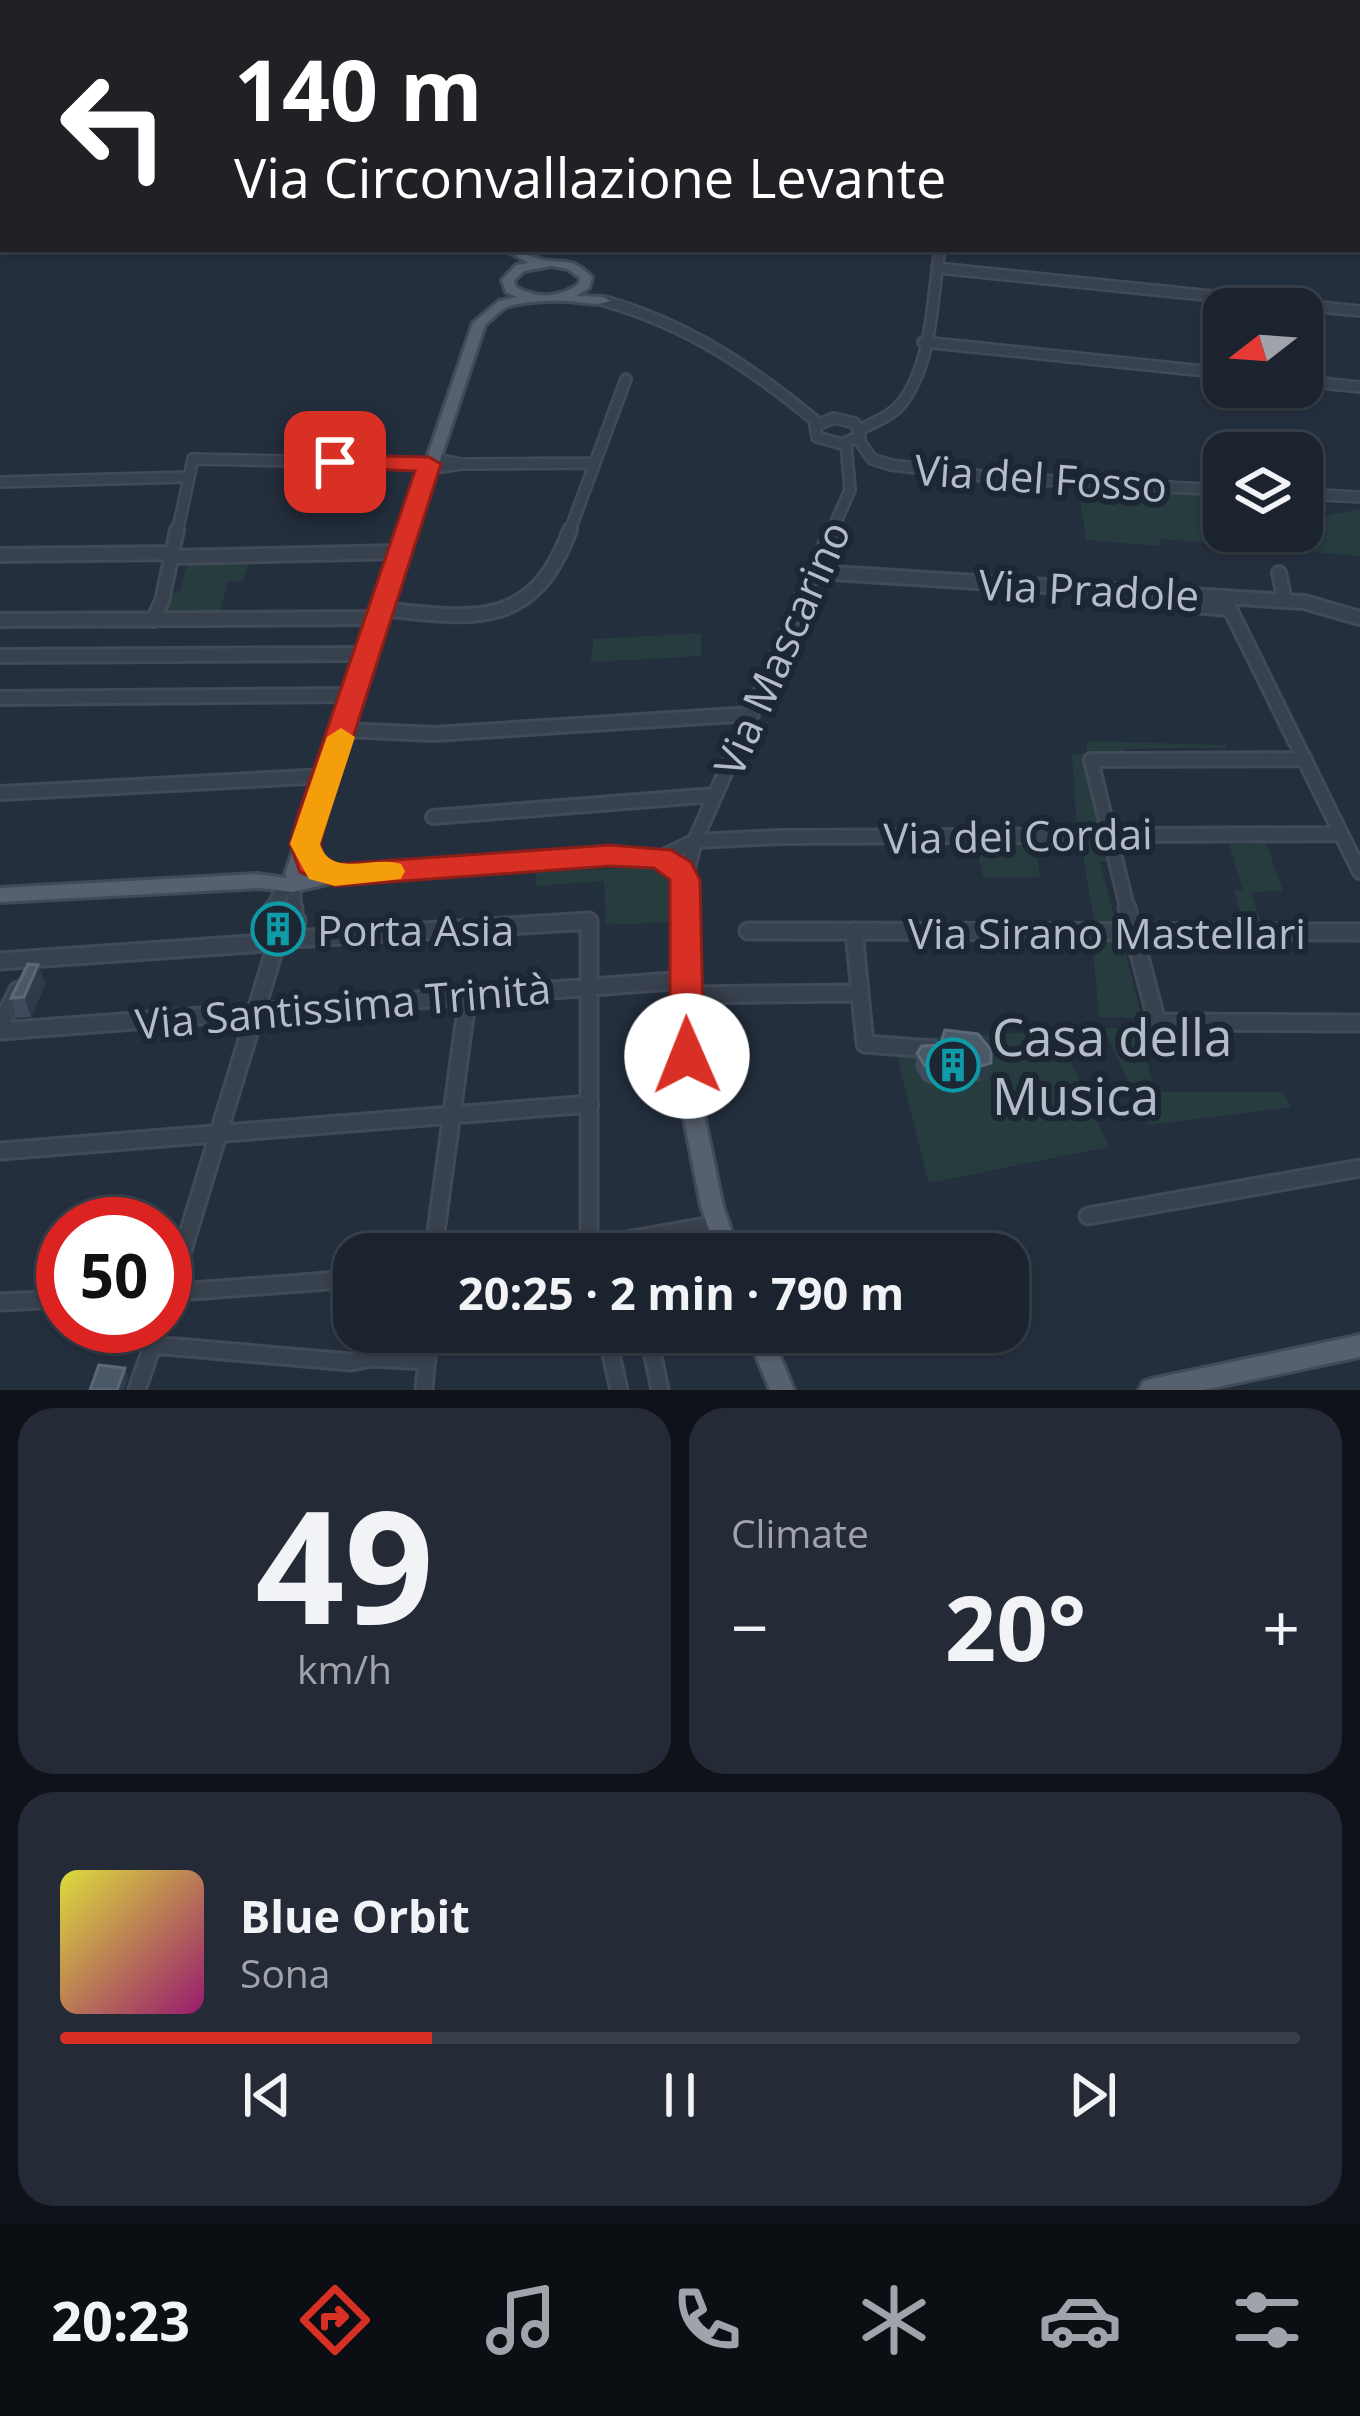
<!DOCTYPE html>
<meta charset="utf-8">
<style>
body{margin:0;font-family:"Open Sans",sans-serif;background:#242b36;color:#f1f3f6;height:100vh;display:flex;flex-direction:column;font-size:45px;white-space:nowrap}
*{box-sizing:border-box;margin:0}
p{font-size:39px;color:#a0a4aa}
.icon{flex:none;width:66px;height:66px;fill:none;stroke:currentColor;stroke-width:2;stroke-linecap:round;stroke-linejoin:round}
.map{position:relative;height:1390px;overflow:hidden}
.sheet{display:flex;flex-direction:column;gap:18px;padding:18px;background:#0f1319;flex:1}
.sheet>*{flex:none}
.guide{position:absolute;left:0px;top:0px;width:1362px;height:252px;box-shadow:0 3px 9px #0004,0 0 0 3px #39404a;background:#202124;color:#fff;overflow:hidden}
.needle{width:78px;rotate:253deg}
.fabs{position:absolute;left:1203px;top:288px;display:grid;gap:24px}
.fabs a{display:grid;place-items:center;width:120px;height:120px;border-radius:24px;background:#1b232e;box-shadow:0 3px 9px #0004,0 0 0 3px #39404a;font-size:60px}
.speed{position:absolute;left:36px;top:1197px;display:flex;gap:24px;font-size:60px;font-weight:700;text-align:center}
.speed>*{display:grid;place-content:center;width:156px;height:156px;border-radius:50%;background:#1b232e;box-shadow:0 3px 9px #0004,0 0 0 3px #39404a;line-height:1}
.speed .limit{border:18px solid #d22;background:#fff;color:#111}
.pin{position:absolute;display:grid;place-items:center;width:102px;height:102px;color:#fff;margin:-51px;border-radius:24px;box-shadow:0 6px 18px #0006}
.me{position:absolute;width:132px;margin:-66px;rotate:359deg;stroke-linejoin:round;filter:drop-shadow(0 0 9px #0008)}
.turn{display:flex;align-items:center;gap:42px;height:252px;padding:0 36px;font-size:54px}
.turn .icon{width:156px;height:156px;stroke-width:2.5}
.turn b{display:block;font-size:84px;line-height:102px}
.big{font-size:90px;font-weight:700;line-height:1.1}
.sheet .card{flex:1;display:flex;flex-direction:column;justify-content:center;gap:18px;min-width:0;padding:0 42px;border-radius:36px;background:#242b36}
.sheet .dial{align-items:center;gap:0}
.dial b{font-size:156px;line-height:1}
.song{display:flex;align-items:center;gap:36px}
.cover{width:144px;height:144px;border-radius:18px;background:linear-gradient(135deg,hsl(60 70% 55%),hsl(320 70% 35%))}
.played{height:12px;border-radius:6px;background:linear-gradient(90deg,#d93025 30%,#39404a 30%)}
.keys{display:flex;justify-content:space-around;direction:ltr}
.heat{display:flex;justify-content:space-between;align-items:center;font-size:66px;direction:ltr}
.sheet .tiles{flex:1;display:grid;gap:18px;grid-template-columns:1fr 1fr}
.card:last-child{grid-column:span 2}
.trip{position:absolute;left:333px;top:1233px;width:696px;height:120px;border-radius:36px;background:#1b232e;box-shadow:0 3px 9px #0004,0 0 0 3px #39404a;font-weight:700;line-height:120px;text-align:center}
.tabs{display:flex;height:192px;justify-content:space-around;align-items:center;background:#0b0e12;color:#a0a4aa}
.tabs .icon{width:84px;height:84px}
.tabs .on{color:#d93025}
.tabs b{font-size:54px;color:#f1f3f6}
.map>svg:first-child{display:block}
.green{fill:#263c3f}
.lines{fill:none;stroke-linecap:round;stroke-linejoin:round}
.stream{stroke:#17263c;stroke-width:3}
.minor-far3-casing{stroke:#414a57;stroke-width:12}
.minor-far2-casing{stroke:#414a57;stroke-width:14}
.minor-far1-casing{stroke:#414a57;stroke-width:18}
.minor-casing{stroke:#414a57;stroke-width:21}
.major-casing{stroke:#414a57;stroke-width:6}
.minor-far3{stroke:#38414e;stroke-width:8}
.minor-far2{stroke:#38414e;stroke-width:9}
.minor-far1{stroke:#38414e;stroke-width:12}
.minor{stroke:#38414e;stroke-width:15}
.major{fill:#56606e;fill-rule:evenodd}
.wall{fill:#3f4b5c}
.shaded-wall{fill:#2f3b4b}
.building{fill:#4b5868;stroke:#5c6777;stroke-width:3}
.route{fill:#d93025;stroke:#8d1f18;stroke-width:3}
.slow{fill:#f59e0b}
.labels{text-anchor:middle;dominant-baseline:central;stroke-width:12;stroke-linejoin:round;paint-order:stroke}
.street-label{font-size:42px;fill:#b4bcc9;stroke:#1d2633}
.poi-label{font-size:42px;fill:#b4bcc9;stroke:#1d2633;text-anchor:start}
.near-poi-label{font-size:51px;fill:#b4bcc9;stroke:#1d2633;text-anchor:start}
</style>
<div class="map">
<svg width="1360" height="1390" viewBox="0 0 1360 1390">
<rect width="100%" height="100%" fill="#242f3e"/>
<path class="green" d="M1078,485L1181,489L1224,508V531H1302V520L1360,509V556L1160,539L1159,546L1086,540Z
M250,559L243,581L227,582L221,610L167,614L171,592L180,591L188,561Z
M701,633V656L590,662L594,639Z
M1087,741L1226,745V748L1125,749V754L1091,757L1084,767L1100,827L1077,826L1072,755L1086,753Z
M1034,838L1040,877H983L976,842Z
M1080,839H1104L1110,861L1100,862L1117,927L1095,926Z
M1266,843L1283,891L1251,892L1263,929L1245,928L1234,891L1243,890L1229,844Z
M649,867C677,877 671,896 672,922L606,925L604,881L536,886V872Z
M1092,938H1122L1142,1018L1099,1017Z
M1138,1027L1155,1092H1283L1291,1107L1149,1125L1103,1028Z
M1057,1031L1109,1147L929,1183L893,1039Z"/>
<g class="lines">
<path class="stream" d="M1024,0L1028,3"/>
<g class="minor-far3-casing">
<path id="minor-far3" d="M1018,0L1022,3"/>
</g>
<g class="minor-far2-casing">
<path id="minor-far2" d="M937,268L1360,311
M604,301C687,324 752,368 818,423
M923,342L1224,373
M1302,381L1360,387
M834,418L855,423L860,436L842,444L817,437L815,426Z
M861,429C875,422 891,416 901,404C933,364 932,297 940,249
M858,439L872,459L891,465L1000,478L1224,490
M462,464L594,463
M427,469L462,464L431,458
M0,482L189,477
M1302,494L1360,497
M177,533L193,459L429,464
M569,533L626,379
M831,533L850,490L846,443"/>
</g>
<g class="minor-far1-casing">
<path id="minor-far1" d="M0,555L172,553
M171,557L400,552
M816,572L1304,602L1360,618
M1279,573L1285,601
M1224,597L1360,872
M1193,606L1230,609
M382,609C474,619 533,630 570,530
M0,620L379,618
M153,620L162,601L177,530
M0,656L367,654
M0,698L353,695
M344,730L434,734L752,714
M0,793L326,776
M433,817L715,795
M660,858L695,841L781,837L1341,834
M293,876L294,911
M685,880L695,841L832,530
M272,911L280,895L293,885
M1128,911L1091,760L1305,759"/>
</g>
<g class="minor-casing">
<path id="minor" d="M294,908V917
M1127,908L1157,1022L1360,1023
M287,913L297,920L296,934L286,942L265,943L269,918Z
M269,917L273,908
M748,931L1360,932
M854,931L865,1044L932,1049
M292,939L589,921V1254
M0,961L265,943
M685,995L858,993
M0,1026L18,990
M0,1031L686,980
M0,1151L590,1104
M1088,1216L1360,1168
M433,1254L468,994
M549,1254L717,1224
M165,1293L354,1279
M0,1302L63,1299
M165,1309L276,945
M606,1332L619,1390
M648,1332L660,1390
M153,1345L351,1362L372,1358L427,1361
M137,1390L159,1326
M424,1390L429,1332"/>
</g>
<g class="major-casing">
<path id="major" d="M490,0H500L498,3H488Z
M503,249C521,249 528,257 544,260C569,264 571,257 592,277L589,288L576,296L604,297L610,301C596,307 580,301 564,301C553,300 518,302 507,307C500,310 492,319 485,325L302,876L335,868L610,849H642L669,855L685,866L694,880L696,1024L704,1114L723,1206L739,1254H717L701,1206L683,1114L676,1024V880L665,868L656,864L632,861L335,882L293,892L259,888L0,902V888L257,874L287,878L285,874L473,323L499,301L517,297L506,292L502,280L516,265L529,263ZM551,266L568,269L580,278L579,284C558,298 538,299 516,287L514,281L524,271Z
M746,1332H770L794,1390H770Z
M1360,1335V1357L1203,1390H1139L1143,1382L1151,1379Z"/>
</g>
<use href="#minor-far3" class="minor-far3"/>
<use href="#minor-far2" class="minor-far2"/>
<use href="#minor-far1" class="minor-far1"/>
<use href="#minor" class="minor"/>
<use href="#major" class="major"/>
</g>
<path class="wall" d="M38,965L45,984L31,1017L17,1018L11,998Z
M978,1034L988,1078L979,1081L957,1077L933,1085L923,1081L915,1067L917,1053Z"/>
<path class="shaded-wall" d="M38,965L45,984L31,1017L24,997Z
M959,1062L957,1077L933,1085L935,1070Z
M991,1063L988,1078L979,1081L981,1066Z
M125,1368L128,1377L124,1390H117Z"/>
<path class="building" d="M28,964L38,965L24,997L11,998Z
M945,1030L978,1034L991,1050V1063L981,1066L959,1062L935,1070L925,1066L917,1053L922,1046L940,1045Z
M99,1365L125,1368L117,1390H90Z"/>
<path class="route" d="M335,455L429,457L441,464L328,815L320,844L324,857L338,864L610,845L671,850L691,862L700,880L704,1056L699,1066L687,1070L675,1066L670,1056V880L654,868L610,866L335,886L300,872L290,844L298,815L415,471L327,467L323,462Z"/>
<path class="slow" d="M341,728L355,737L320,844C331,879 373,855 401,864L405,871L401,879L335,886L309,879L290,844L327,737Z"/>
<defs>
<g id="building-ring" transform="scale(2.7)"><circle r="9.5" fill="#1d2633" stroke="#0f9aa8" stroke-width="1.5"/><path d="M-4-6H4V6H1V3H-1V6H-4ZM-2.5-4.3h1.7v1.8h-1.7ZM.8-4.3h1.7v1.8H.8ZM-2.5-1h1.7V.8h-1.7ZM.8-1h1.7V.8H.8Z" fill="#0f9aa8"/></g>
</defs>
<g fill-rule="evenodd">
<use href="#building-ring" x="278" y="929"/>
<use href="#building-ring" x="953" y="1065"/>
</g>
<g class="labels">
<g class="street-label">
<text transform="translate(1041 477) rotate(4)">Via del Fosso</text>
<text transform="translate(1089 589) rotate(3)">Via Pradole</text>
<text transform="translate(781 648) rotate(-66)">Via Mascarino</text>
<text transform="translate(1018 835) rotate(-1)">Via dei Cordai</text>
<text x="1107" y="932">Via Sirano Mastellari</text>
<text transform="translate(343 1005) rotate(-5)">Via Santissima Trinità</text>
</g>
<g class="poi-label">
<text x="317" y="929">Porta Asia</text>
</g>
<g class="near-poi-label">
<text x="992" y="1036">Casa della<tspan x="992" dy="59">Musica</tspan></text>
</g>
</g>
</svg>
<div class="fabs">
<a><svg class="needle" viewBox="-14 -14 28 28"><path d="M0-13l5 13h-10z" fill="#e53935"/><path d="M0 13l5-13h-10z" fill="#a0a4aa"/></svg></a>
<a><svg class="icon" aria-label="layers" viewBox="0 0 24 24"><path d="M12 4l9 5-9 5-9-5zM3 14l9 5 9-5"/></svg></a>
</div>
<div class="speed"><div class="limit">50</div></div>
<div class="pin" style="left:335px;top:462px;background:#d93025"><svg class="icon" aria-label="arrive" viewBox="0 0 24 24"><path d="M6 21V4h12l-3 4 3 4H6"/></svg></div>
<svg class="me" style="left:687px;top:1056px" viewBox="-20 -20 40 40"><circle r="19" fill="#fff"/><path d="M0-13L10 11 0 6-10 11z" fill="#d93025"/></svg>
<div class="trip">20:25 · 2 min · 790 m</div>
<div class="guide">
<div class="turn"><svg class="icon" aria-label="left" viewBox="0 0 24 24"><path d="M17 20v-9H6M10 6l-5 5 5 5"/></svg><div><b>140 m</b>Via Circonvallazione Levante</div></div>
</div>
</div>
<section class="sheet">
<div class="tiles">
<div class="card dial"><b>49</b><p>km/h</p></div>
<div class="card"><p>Climate</p>
<div class="heat"><a>−</a><b class="big">20°</b><a>+</a></div>
</div>
<div class="card">
<div class="song"><i class="cover"></i><div><b>Blue Orbit</b><p>Sona</p></div></div>
<div class="played"></div>
<div class="keys"><svg class="icon" aria-label="previous" viewBox="0 0 24 24"><path d="M18 5L8 12l10 7zM5 5v14"/></svg><svg class="icon" aria-label="pause" viewBox="0 0 24 24"><path d="M8 5v14M16 5v14"/></svg><svg class="icon" aria-label="next" viewBox="0 0 24 24"><path d="M6 5l10 7-10 7zM19 5v14"/></svg></div>
</div>
</div>
</section>
<nav class="tabs">
<b>20:23</b>
<svg class="icon on" aria-label="directions" viewBox="0 0 24 24"><path d="M12 3l9 9-9 9-9-9zM9 14v-3h6M13 9l2 2-2 2"/></svg>
<svg class="icon" aria-label="music" viewBox="0 0 24 24"><path d="M9 18V5l10-2v13"/><circle cx="6" cy="18" r="3"/><circle cx="16" cy="16" r="3"/></svg>
<svg class="icon" aria-label="phone" viewBox="0 0 24 24"><path d="M5 4h4l2 5-3 2q2 4 5 5l2-3 5 2v4C11 20 4 13 5 4z"/></svg>
<svg class="icon" aria-label="climate" viewBox="0 0 24 24"><path d="M12 3v18M4 7l16 10M4 17L20 7"/></svg>
<svg class="icon" aria-label="car" viewBox="0 0 24 24"><path d="M5 17H2v-5l4-1 3-4h7l3 4 3 1v5h-3M9 17h6M6 11h13"/><circle cx="7" cy="17" r="2"/><circle cx="17" cy="17" r="2"/></svg>
<svg class="icon" aria-label="filters" viewBox="0 0 24 24"><path d="M4 7h16M4 17h16"/><circle cx="9" cy="7" r="2"/><circle cx="15" cy="17" r="2"/></svg>
</nav>
